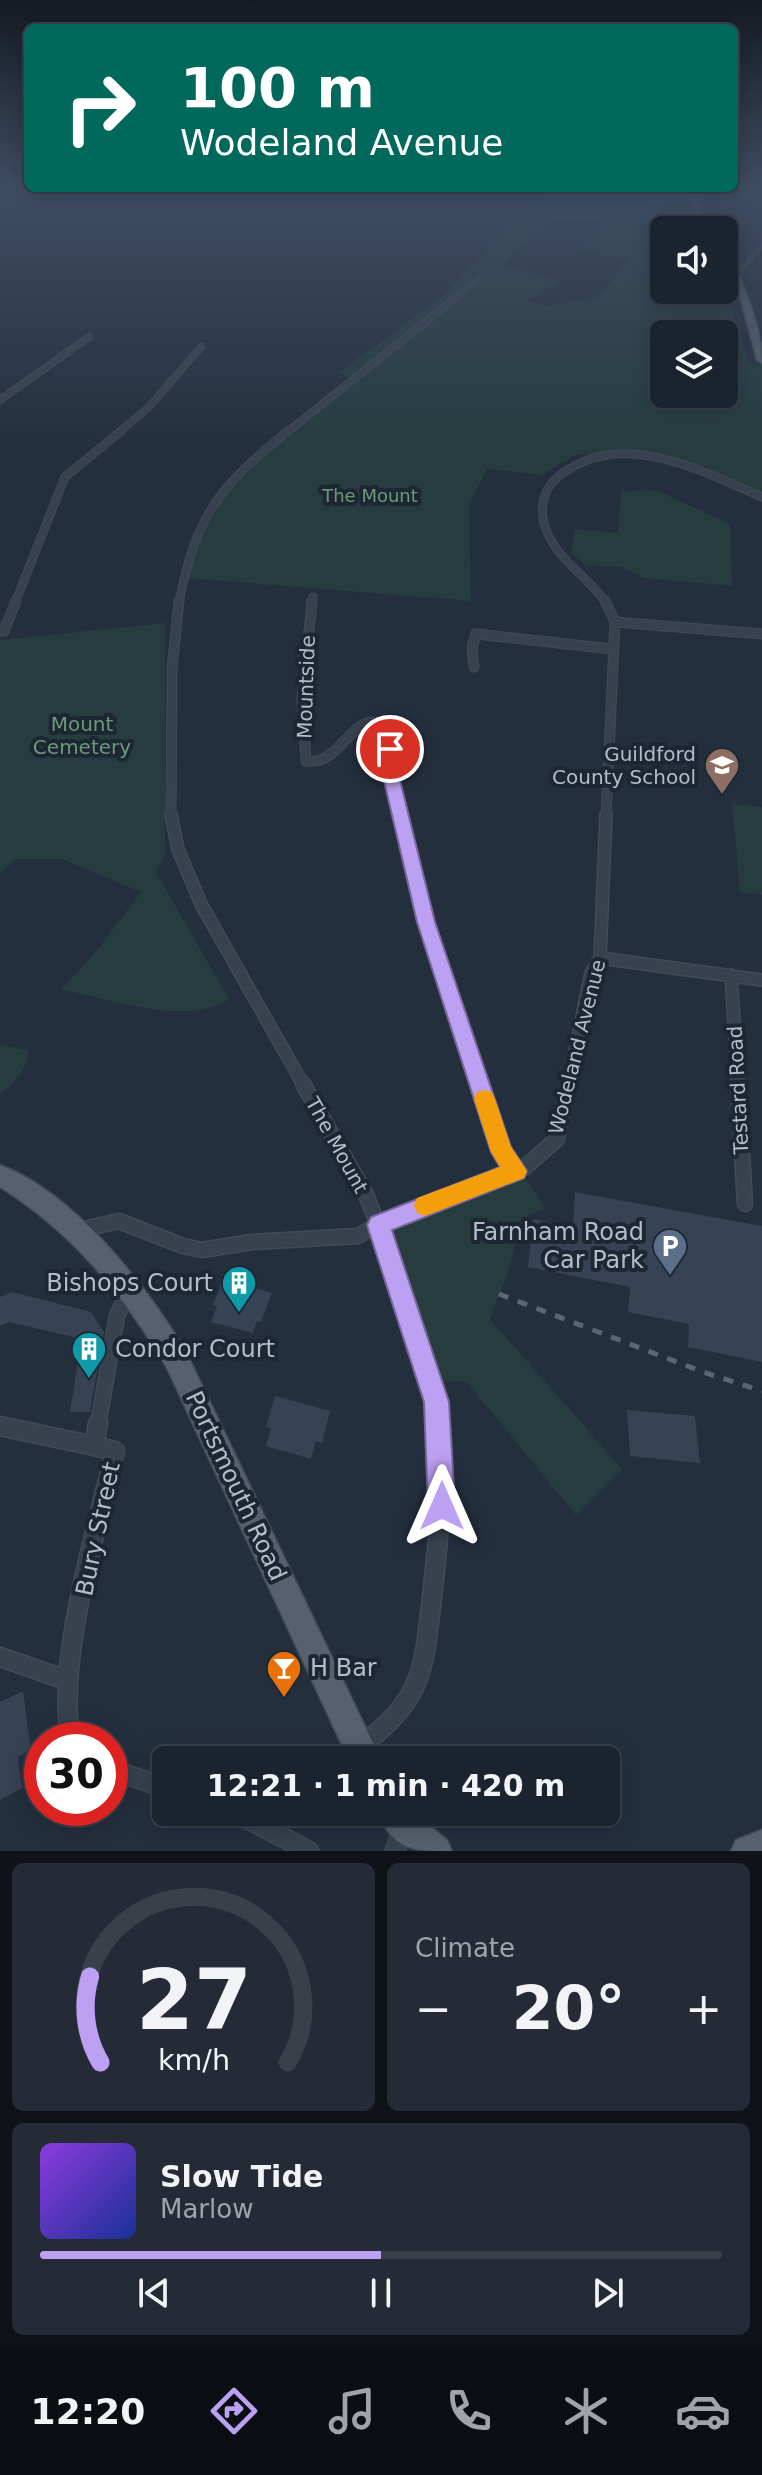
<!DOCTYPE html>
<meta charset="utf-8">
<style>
body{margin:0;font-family:"DejaVu Sans",sans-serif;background:#242b36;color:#f1f3f6;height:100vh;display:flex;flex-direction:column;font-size:30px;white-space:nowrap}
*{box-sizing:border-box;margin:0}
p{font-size:26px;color:#a0a4aa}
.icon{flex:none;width:44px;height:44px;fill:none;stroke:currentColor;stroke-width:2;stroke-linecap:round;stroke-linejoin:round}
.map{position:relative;height:1851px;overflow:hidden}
.sheet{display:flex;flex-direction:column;gap:12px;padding:12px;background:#0f1319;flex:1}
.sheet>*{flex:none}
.hud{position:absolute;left:24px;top:24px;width:714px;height:168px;border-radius:12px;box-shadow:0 4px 20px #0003,0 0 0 2px #39404a;background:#00695c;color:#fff;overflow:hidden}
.buttons{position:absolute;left:650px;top:216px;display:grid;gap:16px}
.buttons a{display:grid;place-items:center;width:88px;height:88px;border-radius:12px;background:#1b232e;box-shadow:0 4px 20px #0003,0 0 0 2px #39404a;font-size:40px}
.speed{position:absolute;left:24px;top:1722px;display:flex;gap:16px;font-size:40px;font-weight:700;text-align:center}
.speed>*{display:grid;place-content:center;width:104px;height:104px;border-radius:50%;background:#1b232e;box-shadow:0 4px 20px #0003,0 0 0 2px #39404a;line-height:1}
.speed .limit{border:12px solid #d22;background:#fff;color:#111}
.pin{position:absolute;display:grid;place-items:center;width:68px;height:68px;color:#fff;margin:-34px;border:4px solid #fff;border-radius:50%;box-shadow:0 2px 8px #0007}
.me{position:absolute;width:88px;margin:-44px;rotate:0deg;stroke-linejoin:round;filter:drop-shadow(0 0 6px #0008)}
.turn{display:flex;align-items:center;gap:28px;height:168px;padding:0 24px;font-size:36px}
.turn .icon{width:104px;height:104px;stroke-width:2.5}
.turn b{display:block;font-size:56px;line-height:68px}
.big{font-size:60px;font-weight:700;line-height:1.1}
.sheet .tile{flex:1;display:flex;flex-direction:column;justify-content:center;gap:12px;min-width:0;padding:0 28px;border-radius:12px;background:#242b36}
.sheet .dial{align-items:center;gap:0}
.dial svg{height:208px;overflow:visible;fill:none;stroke:#39404a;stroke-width:7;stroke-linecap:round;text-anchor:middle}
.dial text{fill:#f1f3f6;stroke:none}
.song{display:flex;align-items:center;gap:24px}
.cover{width:96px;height:96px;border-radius:12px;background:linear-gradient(135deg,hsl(270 70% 55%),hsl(230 70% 35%))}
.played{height:8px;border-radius:4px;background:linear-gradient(90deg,#bca0f2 50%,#39404a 50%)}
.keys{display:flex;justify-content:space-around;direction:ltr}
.heat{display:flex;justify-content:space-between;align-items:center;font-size:44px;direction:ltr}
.sheet .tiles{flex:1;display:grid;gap:12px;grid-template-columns:1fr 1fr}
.tile:last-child{grid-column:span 2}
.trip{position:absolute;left:152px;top:1746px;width:468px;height:80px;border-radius:12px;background:#1b232e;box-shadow:0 4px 20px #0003,0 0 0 2px #39404a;font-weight:700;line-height:80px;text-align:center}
.tabs{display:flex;height:128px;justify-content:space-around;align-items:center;background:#0b0e12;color:#a0a4aa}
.tabs .icon{width:56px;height:56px}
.tabs .current{color:#bca0f2}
.tabs b{font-size:36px;color:#f1f3f6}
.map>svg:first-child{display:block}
.green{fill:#263c3f;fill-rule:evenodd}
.building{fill:#364354}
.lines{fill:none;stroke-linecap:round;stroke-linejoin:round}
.minor-far6-casing{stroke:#414a57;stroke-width:5}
.minor-far5-casing{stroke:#414a57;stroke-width:8}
.minor-far4-casing{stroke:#414a57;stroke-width:9}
.minor-far3-casing{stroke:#414a57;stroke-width:11}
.minor-far2-casing{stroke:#414a57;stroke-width:14}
.minor-far1-casing{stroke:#414a57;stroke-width:17}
.minor-casing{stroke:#414a57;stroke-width:21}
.primary-casing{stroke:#414a57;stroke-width:3}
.minor-far6{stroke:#38414e;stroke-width:4}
.minor-far5{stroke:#38414e;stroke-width:6}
.minor-far4{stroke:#38414e;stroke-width:7}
.minor-far3{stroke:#38414e;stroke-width:9}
.minor-far2{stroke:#38414e;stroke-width:11}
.minor-far1{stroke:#38414e;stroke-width:14}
.minor{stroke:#38414e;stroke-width:18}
.primary{fill:#56606e;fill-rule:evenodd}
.rail{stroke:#5a6575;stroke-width:5;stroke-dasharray:10 10;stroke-linecap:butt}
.route{fill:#bca0f2;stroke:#7a689d;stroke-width:2}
.slow{fill:#f59e0b}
.labels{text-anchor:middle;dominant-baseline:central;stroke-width:8;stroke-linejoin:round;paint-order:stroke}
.far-park-label{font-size:18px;fill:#6b9a76;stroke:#1d2633}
.street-label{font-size:20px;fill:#b4bcc9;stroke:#1d2633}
.park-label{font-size:20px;fill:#6b9a76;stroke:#1d2633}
.poi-label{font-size:20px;fill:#b4bcc9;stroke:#1d2633;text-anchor:end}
.near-poi-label{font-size:24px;fill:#b4bcc9;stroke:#1d2633;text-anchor:end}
.near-street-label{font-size:24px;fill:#b4bcc9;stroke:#1d2633}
</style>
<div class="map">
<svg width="762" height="1851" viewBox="0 0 762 1851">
<rect width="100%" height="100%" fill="#242f3e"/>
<path class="green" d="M545,189H686L692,212L706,230H664V290H724V285L749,362L762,365V494L634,453L576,455L541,475L487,469L469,504L471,601L186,578L211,511L244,473L353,380L339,372L441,298ZM559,219L607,223L575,251L629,259L598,299L545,306L525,300L561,281L503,266L545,226ZM664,334H724V394H664Z
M643,490L658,491L730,524L732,586L643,578L623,567L586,566L571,553L575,529L618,533L621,492Z
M165,623V853L156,872L229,999C188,1027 107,999 61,989L91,958L141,892L62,859H16L0,874V640Z
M732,804L762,807V895L740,892Z
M0,1045L28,1050C28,1068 15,1084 0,1093Z
M524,1177L545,1207L521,1220L510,1267L490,1319L622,1469L576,1515L466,1381L437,1382L392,1231Z"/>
<path class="building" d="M575,1192L762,1226V1362L688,1347L689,1324L628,1312L630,1287L528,1267L533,1219L573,1227Z
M223,1279L272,1293L261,1322L257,1321L253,1333L211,1322L217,1306L213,1305Z
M12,1292L91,1312L104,1332L90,1412H70L80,1348L74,1337L9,1322L0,1326V1297Z
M275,1396L330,1411L322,1443L316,1441L311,1459L266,1446L271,1428L266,1427Z
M627,1410L695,1416L700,1463L630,1456Z
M23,1691L31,1750L18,1757L22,1788L0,1800V1702Z"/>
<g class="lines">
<g class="minor-far6-casing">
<path id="minor-far6" d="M734,271L742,269L762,246
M456,297L478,279"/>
</g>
<g class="minor-far5-casing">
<path id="minor-far5" d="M0,400L89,337
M118,433L149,407L201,347
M286,433L459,295"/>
</g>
<g class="minor-far4-casing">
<path id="minor-far4" d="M15,603L65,477L121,431
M179,603C196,514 220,486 288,431
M312,603L313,597
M606,603C589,577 559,561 547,532C539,512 541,490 559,476C621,427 699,470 762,497"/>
</g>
<g class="minor-far3-casing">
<path id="minor-far3" d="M312,601L302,699L306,761C345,767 354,699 391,730L389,768L401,817
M605,601L615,622L606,817
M615,622L762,634
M0,631H4L16,601
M474,667L472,648L476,634L612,649
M171,817L172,669L179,601"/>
</g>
<g class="minor-far2-casing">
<path id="minor-far2" d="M171,815L178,849L201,904L304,1086
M400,815L426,922L480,1086
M600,958L762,980
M731,975L738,1086
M568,1086L591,973L600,958L606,815"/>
</g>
<g class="minor-far1-casing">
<path id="minor-far1" d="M303,1084L366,1195L387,1247L436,1402L438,1425
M480,1084L502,1152L516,1171
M738,1084L745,1204
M76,1231L119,1221L183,1246L202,1250L252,1242L358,1236L384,1221L524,1168L557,1139L568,1084
M98,1425L117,1316L129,1290"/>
</g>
<g class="minor-casing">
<path id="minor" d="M0,1426L94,1446
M0,1657L66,1680
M71,1740C55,1663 97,1529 115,1451L94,1446L98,1423
M359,1747C379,1732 397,1717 410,1695C426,1668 427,1636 431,1606C438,1545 445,1485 438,1423
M110,1769L166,1788
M234,1812L309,1851
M395,1851L402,1830"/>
</g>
<g class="primary-casing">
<path id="primary" d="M690,189H696L702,213L719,230H711L696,214Z
M724,246L728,248C742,285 762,323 762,363L757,360L741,301L724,258Z
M0,1165C74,1193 145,1284 185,1350L381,1760H349L167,1368C124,1295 72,1232 0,1187Z
M377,1812H413L447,1840L452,1851C413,1851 394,1851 377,1812Z
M762,1830V1851H731L736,1840Z"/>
</g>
<use href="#minor-far6" class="minor-far6"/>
<use href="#minor-far5" class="minor-far5"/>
<use href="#minor-far4" class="minor-far4"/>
<use href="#minor-far3" class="minor-far3"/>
<use href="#minor-far2" class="minor-far2"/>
<use href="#minor-far1" class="minor-far1"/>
<use href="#minor" class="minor"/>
<use href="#primary" class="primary"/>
<path class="rail" d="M499,1294L703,1372L762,1391"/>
</g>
<linearGradient id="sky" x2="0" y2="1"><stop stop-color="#141a22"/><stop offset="0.42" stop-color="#3f4d63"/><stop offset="1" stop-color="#3f4d63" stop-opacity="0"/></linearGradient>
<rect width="762" height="448" fill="url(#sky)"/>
<path class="route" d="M390,744L398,749L397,768L435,922L511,1147L527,1171L524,1178L392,1230L449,1402L455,1506L451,1516L442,1520L432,1516L428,1506L424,1402L367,1225L371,1217L500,1167L491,1152L417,922L381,768L382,749Z"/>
<path class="slow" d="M484,1090L492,1092L495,1099L511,1147L527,1171L524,1178L425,1216L417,1213L414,1205L417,1198L500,1167L491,1152L474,1099L477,1092Z"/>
<defs>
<g id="school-pin" transform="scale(1.8)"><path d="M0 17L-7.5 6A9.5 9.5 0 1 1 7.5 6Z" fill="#8d6e63" stroke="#1d2633"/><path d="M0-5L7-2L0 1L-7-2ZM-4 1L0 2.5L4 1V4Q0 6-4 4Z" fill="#fff"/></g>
<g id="parking-pin" transform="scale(1.8)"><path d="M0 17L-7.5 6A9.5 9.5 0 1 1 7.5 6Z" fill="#5c6f8a" stroke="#1d2633"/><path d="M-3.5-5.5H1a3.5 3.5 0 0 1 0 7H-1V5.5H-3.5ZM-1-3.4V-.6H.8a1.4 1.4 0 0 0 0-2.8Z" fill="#fff"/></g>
<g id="building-pin" transform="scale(1.8)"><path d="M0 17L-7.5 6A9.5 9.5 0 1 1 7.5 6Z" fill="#0f9aa8" stroke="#1d2633"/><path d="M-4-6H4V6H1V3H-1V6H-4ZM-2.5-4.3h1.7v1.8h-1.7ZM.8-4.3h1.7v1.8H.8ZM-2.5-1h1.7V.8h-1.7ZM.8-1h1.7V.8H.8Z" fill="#fff"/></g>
<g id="bar-pin" transform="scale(1.8)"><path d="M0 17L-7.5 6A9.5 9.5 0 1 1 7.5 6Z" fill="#e8710a" stroke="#1d2633"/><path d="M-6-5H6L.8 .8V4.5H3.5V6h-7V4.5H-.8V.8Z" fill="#fff"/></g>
</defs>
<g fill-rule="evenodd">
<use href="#school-pin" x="722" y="765"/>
<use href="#parking-pin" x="670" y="1246"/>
<use href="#building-pin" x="239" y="1283"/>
<use href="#building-pin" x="89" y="1349"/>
<use href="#bar-pin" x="284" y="1668"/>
</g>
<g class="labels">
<g class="far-park-label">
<text x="370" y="495">The Mount</text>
</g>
<g class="street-label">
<text transform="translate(306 687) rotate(-88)">Mountside</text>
<text transform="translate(577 1047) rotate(-76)">Wodeland Avenue</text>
<text transform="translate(738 1090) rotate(-93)">Testard Road</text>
<text transform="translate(337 1145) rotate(61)">The Mount</text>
</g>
<g class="park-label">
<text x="82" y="724">Mount<tspan x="82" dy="23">Cemetery</tspan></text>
</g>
<g class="poi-label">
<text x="696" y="754">Guildford<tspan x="696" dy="23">County School</tspan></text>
</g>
<g class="near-poi-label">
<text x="644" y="1232">Farnham Road<tspan x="644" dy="28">Car Park</tspan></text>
<text x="213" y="1283">Bishops Court</text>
<text x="115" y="1349" text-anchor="start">Condor Court</text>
<text x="310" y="1668" text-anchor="start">H Bar</text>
</g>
<g class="near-street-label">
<text transform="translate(236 1486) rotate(65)">Portsmouth Road</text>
<text transform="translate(98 1529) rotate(-78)">Bury Street</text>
</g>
</g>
</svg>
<div class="buttons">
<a><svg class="icon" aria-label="sound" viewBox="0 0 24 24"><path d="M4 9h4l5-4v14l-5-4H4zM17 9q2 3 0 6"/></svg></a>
<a><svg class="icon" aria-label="layers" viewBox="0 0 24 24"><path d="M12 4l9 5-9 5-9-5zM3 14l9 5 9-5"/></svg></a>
</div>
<div class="speed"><div class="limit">30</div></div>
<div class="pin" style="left:390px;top:749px;background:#d93025"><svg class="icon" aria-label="arrive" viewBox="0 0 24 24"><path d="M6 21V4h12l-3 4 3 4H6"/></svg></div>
<svg class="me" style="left:442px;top:1506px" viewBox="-20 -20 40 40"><path d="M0-17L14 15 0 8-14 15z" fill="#bca0f2" stroke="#fff" stroke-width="4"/></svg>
<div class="trip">12:21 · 1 min · 420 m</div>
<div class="hud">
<div class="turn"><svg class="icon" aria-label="right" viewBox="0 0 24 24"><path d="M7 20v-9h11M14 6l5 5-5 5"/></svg><div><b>100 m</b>Wodeland Avenue</div></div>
</div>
</div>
<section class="sheet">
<div class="tiles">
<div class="tile dial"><svg viewBox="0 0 100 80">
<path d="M14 69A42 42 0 1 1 86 69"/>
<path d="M14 69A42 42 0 0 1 10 36" stroke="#bca0f2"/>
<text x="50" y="56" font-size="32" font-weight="700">27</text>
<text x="50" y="72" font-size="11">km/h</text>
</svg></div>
<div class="tile"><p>Climate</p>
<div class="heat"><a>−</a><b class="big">20°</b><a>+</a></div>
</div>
<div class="tile">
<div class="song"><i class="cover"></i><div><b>Slow Tide</b><p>Marlow</p></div></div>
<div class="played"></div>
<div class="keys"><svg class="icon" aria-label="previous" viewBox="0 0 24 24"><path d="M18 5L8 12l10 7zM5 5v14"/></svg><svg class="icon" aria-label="pause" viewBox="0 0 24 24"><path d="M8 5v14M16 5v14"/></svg><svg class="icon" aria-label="next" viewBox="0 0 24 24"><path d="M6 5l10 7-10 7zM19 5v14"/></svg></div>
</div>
</div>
</section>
<nav class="tabs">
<b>12:20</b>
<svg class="icon current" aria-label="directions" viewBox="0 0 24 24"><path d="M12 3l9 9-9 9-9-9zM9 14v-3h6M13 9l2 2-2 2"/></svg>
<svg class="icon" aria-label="music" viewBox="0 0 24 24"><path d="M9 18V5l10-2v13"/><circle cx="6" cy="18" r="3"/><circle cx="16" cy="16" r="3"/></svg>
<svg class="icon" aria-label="phone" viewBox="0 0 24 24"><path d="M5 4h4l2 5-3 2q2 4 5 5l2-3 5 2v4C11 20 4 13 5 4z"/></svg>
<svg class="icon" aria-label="climate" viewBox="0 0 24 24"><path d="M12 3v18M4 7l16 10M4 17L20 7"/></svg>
<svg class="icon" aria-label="car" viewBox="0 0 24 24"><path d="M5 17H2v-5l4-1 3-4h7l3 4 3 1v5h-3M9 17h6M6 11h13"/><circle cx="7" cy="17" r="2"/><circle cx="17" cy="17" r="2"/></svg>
</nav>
